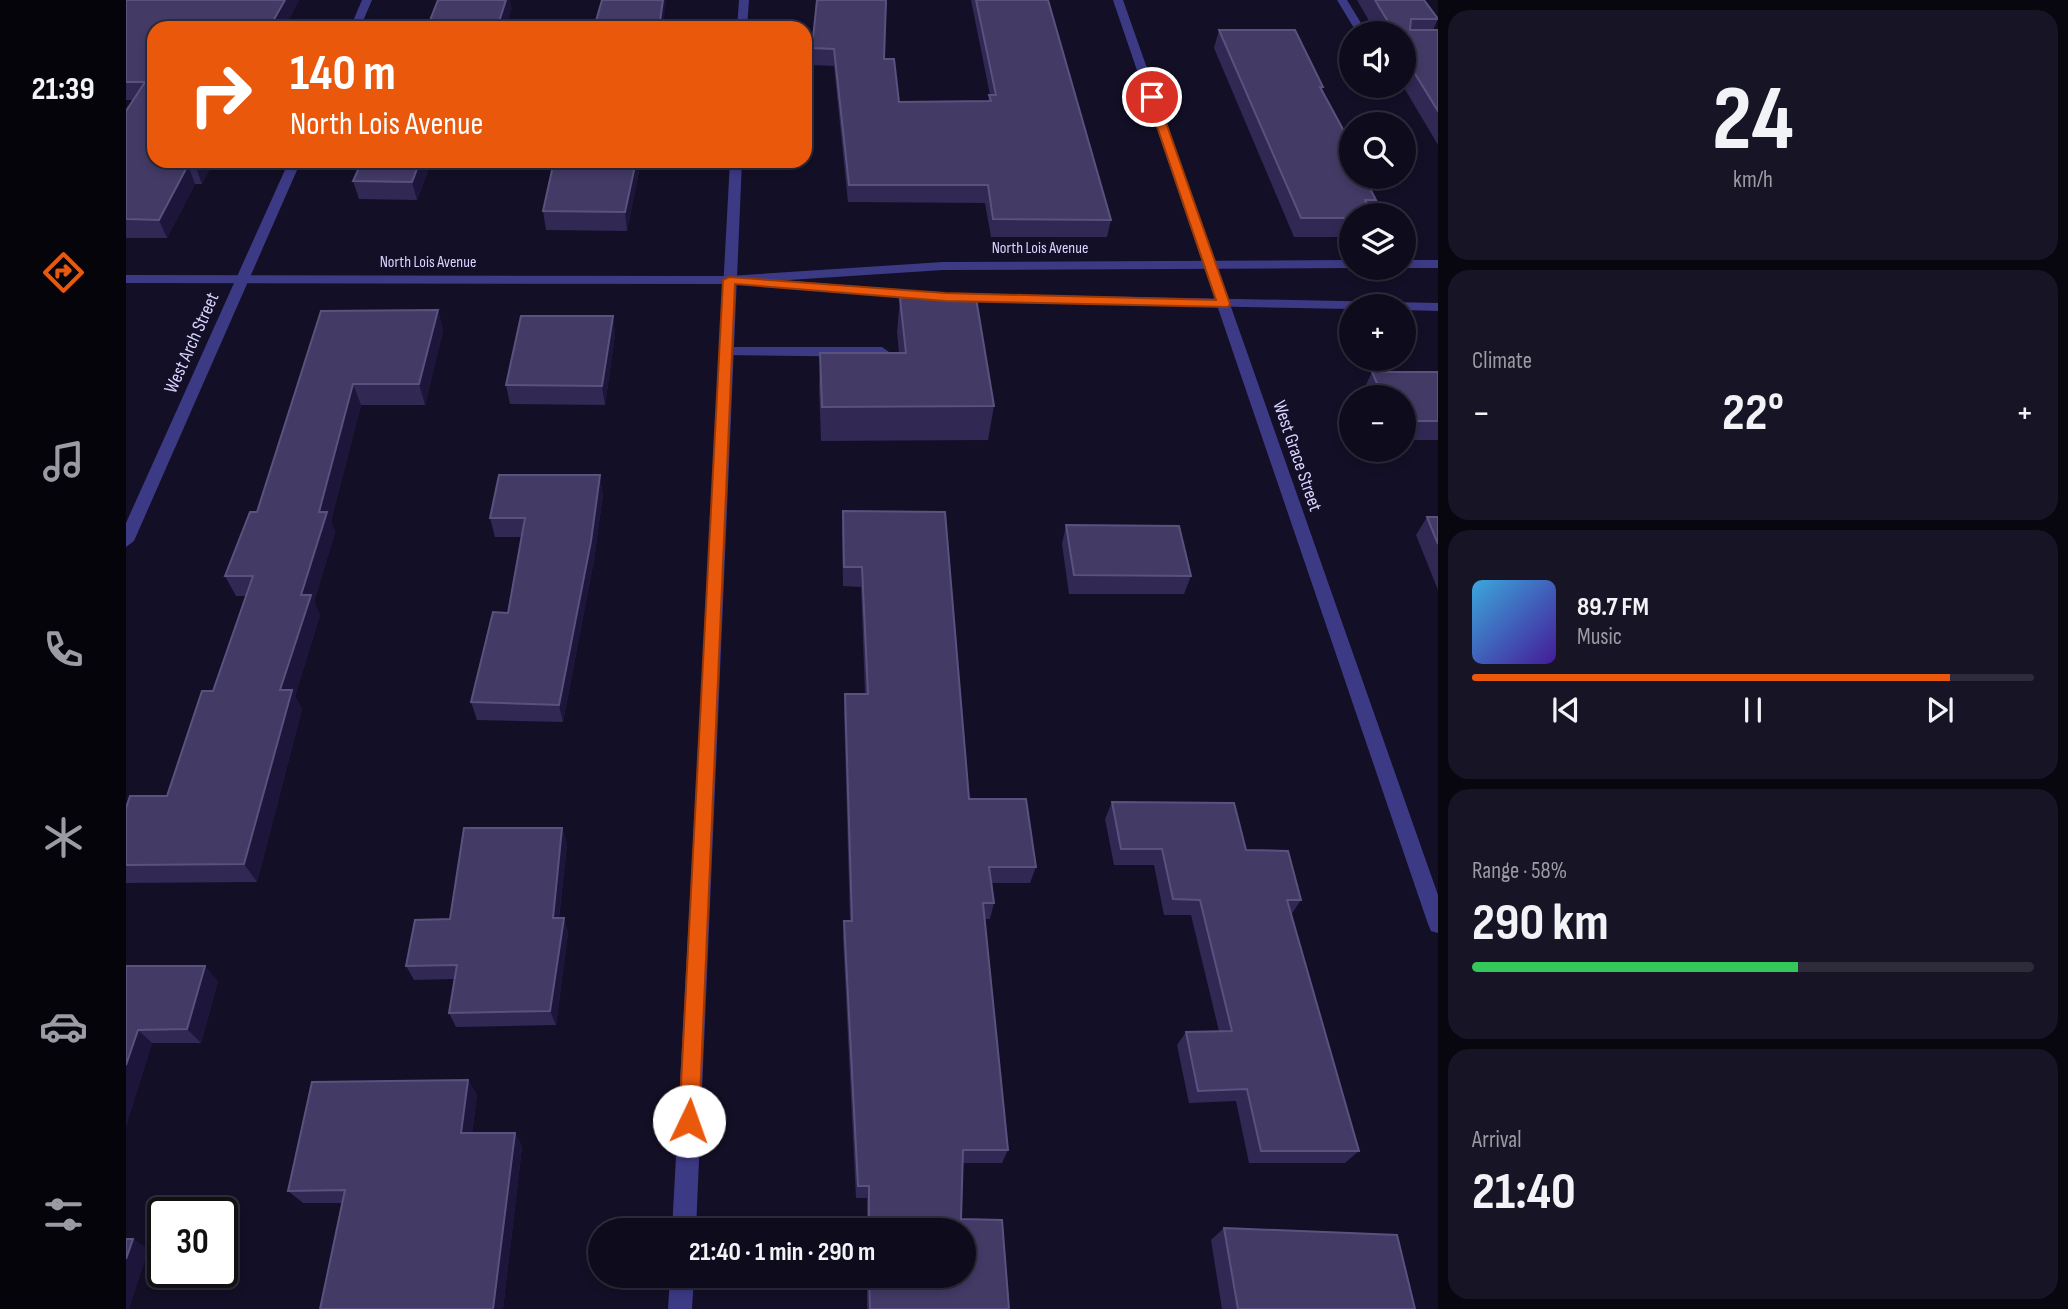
<!DOCTYPE html>
<meta charset="utf-8">
<style>
body{margin:0;font-family:"Sofia Sans Condensed",sans-serif;background:#171425;color:#f1f3f6;height:100vh;display:flex;flex-direction:column;font-size:26px;white-space:nowrap}
*{box-sizing:border-box;margin:0}
p{font-size:23px;color:#9b9ba3}
.icon{flex:none;width:38px;height:38px;fill:none;stroke:currentColor;stroke-width:2;stroke-linecap:round;stroke-linejoin:round}
.map{position:relative;flex:1;overflow:hidden}
.side{display:flex;flex-direction:column;gap:10px;padding:10px;background:#08060f;width:630px}
.side>*{flex:none}
.guide{position:absolute;left:21px;top:21px;width:665px;height:147px;border-radius:21px;box-shadow:0 4px 10px #0003,0 0 0 2px #2e2b3b;background:#ea580c;color:#fff;overflow:hidden}
.controls{position:absolute;left:1213px;top:21px;display:grid;gap:14px}
.controls a{display:grid;place-items:center;width:77px;height:77px;border-radius:50%;background:#0e0b1c;box-shadow:0 4px 10px #0003,0 0 0 2px #2e2b3b;font-size:35px}
.speed{position:absolute;left:21px;top:1197px;display:flex;gap:14px;font-size:35px;font-weight:700;text-align:center}
.speed>*{display:grid;place-content:center;width:91px;height:91px;border-radius:50%;background:#0e0b1c;box-shadow:0 4px 10px #0003,0 0 0 2px #2e2b3b;line-height:1}
.speed .limit{border:4px solid #111;border-radius:10px;background:#fff;color:#111}
.pin{position:absolute;display:grid;place-items:center;width:60px;height:60px;color:#fff;margin:-30px;border:4px solid #fff;border-radius:50%;box-shadow:0 2px 7px #0007}
.me{position:absolute;width:77px;margin:-38px;rotate:3deg;stroke-linejoin:round;filter:drop-shadow(0 0 5px #0008)}
.turn{display:flex;align-items:center;gap:24px;height:147px;padding:0 28px;font-size:32px}
.turn .icon{width:91px;height:91px;stroke-width:2.5}
.turn b{display:block;font-size:49px;line-height:60px}
.big{font-size:52px;font-weight:700;line-height:1.1}
.side .tile{flex:1;display:flex;flex-direction:column;justify-content:center;gap:10px;min-width:0;padding:0 24px;border-radius:21px;background:#171425}
.side .dial{align-items:center;gap:0}
.dial b{font-size:91px;line-height:1}
.song{display:flex;align-items:center;gap:21px}
.cover{width:84px;height:84px;border-radius:10px;background:linear-gradient(135deg,hsl(200 70% 55%),hsl(260 70% 35%))}
.played{height:7px;border-radius:4px;background:linear-gradient(90deg,#ea580c 85%,#2e2b3b 85%)}
.keys{display:flex;justify-content:space-around;direction:ltr}
.heat{display:flex;justify-content:space-between;align-items:center;font-size:38px;direction:ltr}
.charge{height:10px;border-radius:5px;background:linear-gradient(90deg,#34c759 58%,#2e2b3b 0)}
.trip{position:absolute;left:462px;top:1218px;width:388px;height:70px;border-radius:35px;background:#0e0b1c;box-shadow:0 4px 10px #0003,0 0 0 2px #2e2b3b;font-weight:700;line-height:70px;text-align:center}
main{display:flex;flex:1;min-height:0}
.menu{display:flex;flex-direction:column;width:126px;justify-content:space-around;align-items:center;background:#06040b;color:#9b9ba3}
.menu .icon{width:49px;height:49px}
.menu .on{color:#ea580c}
.menu b{font-size:32px;color:#f1f3f6}
.map>svg:first-child{display:block}
.lines{fill:none;stroke-linecap:round;stroke-linejoin:round}
.service{fill:#3d3a85;fill-rule:evenodd}
.minor{fill:#3d3a85;fill-rule:evenodd}
.tertiary{fill:#3d3a85;fill-rule:evenodd}
.wall{fill:#312854}
.shaded-wall{fill:#1d163a}
.building{fill:#433a66;stroke:#5a527e;stroke-width:2}
.route{fill:#ea580c;stroke:#983908;stroke-width:2}
.labels{text-anchor:middle;dominant-baseline:central;stroke-width:7;stroke-linejoin:round;paint-order:stroke}
.far-street-label{font-size:16px;fill:#d9d4ff;stroke:#130f26}
.street-label{font-size:19px;fill:#d9d4ff;stroke:#130f26}
</style>
<main>
<nav class="menu">
<b>21:39</b>
<svg class="icon on" aria-label="directions" viewBox="0 0 24 24"><path d="M12 3l9 9-9 9-9-9zM9 14v-3h6M13 9l2 2-2 2"/></svg>
<svg class="icon" aria-label="music" viewBox="0 0 24 24"><path d="M9 18V5l10-2v13"/><circle cx="6" cy="18" r="3"/><circle cx="16" cy="16" r="3"/></svg>
<svg class="icon" aria-label="phone" viewBox="0 0 24 24"><path d="M5 4h4l2 5-3 2q2 4 5 5l2-3 5 2v4C11 20 4 13 5 4z"/></svg>
<svg class="icon" aria-label="climate" viewBox="0 0 24 24"><path d="M12 3v18M4 7l16 10M4 17L20 7"/></svg>
<svg class="icon" aria-label="car" viewBox="0 0 24 24"><path d="M5 17H2v-5l4-1 3-4h7l3 4 3 1v5h-3M9 17h6M6 11h13"/><circle cx="7" cy="17" r="2"/><circle cx="17" cy="17" r="2"/></svg>
<svg class="icon" aria-label="filters" viewBox="0 0 24 24"><path d="M4 7h16M4 17h16"/><circle cx="9" cy="7" r="2"/><circle cx="15" cy="17" r="2"/></svg>
</nav>
<div class="map">
<svg width="1312" height="1309" viewBox="0 0 1312 1309">
<rect width="100%" height="100%" fill="#130f26"/>
<g class="lines">
<path class="service" d="M1211,0H1221L1241,33H1231Z
M600,347H756L763,352L756,357L595,355V349Z"/>
<path class="minor" d="M236,0H246L234,28H224Z
M613,0H623L621,28H611Z
M987,0H997L1312,895V933L1305,931L1302,924Z
M163,161H175L8,541L0,547V523Z
M604,161H616L570,1230H546Z
M544,1276H568L566,1309H542Z"/>
<path class="tertiary" d="M1225,260V268L817,270L603,284L0,283V275L603,276L817,262Z
M1278,260H1312V268H1278Z
M666,281L819,293L1312,303V311L1278,310V306H1225V309L819,301L661,288L659,285Z"/>
</g>
<path class="wall" d="M0,0H173L158,28L28,161H88L76,184H69L41,238H0V111L8,100H0Z
M691,0L758,59L773,102L862,101L864,95L845,0H922L985,220L981,237H865L859,203L722,202L708,66L686,65V48Z
M1231,0H1298L1312,19L1307,30H1312V145L1277,86H1278V33H1250Z
M1093,30L1197,87L1196,91L1225,177L1250,200L1245,213L1225,215V237H1168L1088,48Z
M306,161L291,200L233,199L227,181Z
M515,161L501,231L420,230L417,211Z
M774,298L868,406L862,440L695,441L693,387L694,353H773L771,332Z
M312,310L317,331L299,405H235L205,521L209,532L188,602L194,615L169,696L176,709L131,882L0,883V808L41,796L87,691L120,596H110L99,576L131,512L195,311Z
M487,316L489,335L479,405L384,404L380,385Z
M1246,372H1312V440H1278V397H1240L1237,391Z
M477,494L468,560L437,722L351,720L345,702L382,613L395,537H369L364,518Z
M717,511L843,799L910,867L904,883H866L868,903L864,919H859L882,1150L876,1163H836L835,1219L883,1309H741V1276H838V1230H741V1198H730L717,937L718,921H724L718,713L719,694H739L735,587L717,586L716,531Z
M1301,517H1312V590L1290,535Z
M940,525L1065,576L1058,594H943L936,544Z
M986,802L1120,850L1175,900L1165,915L1233,1151L1219,1163H1123L1110,1101L1063,1103L1051,1045L1060,1032L1093,1031L1065,915H1038L1028,865H988L979,819Z
M436,828L441,844L433,918H438L442,933L430,1025L330,1027L323,1013L328,979L288,980L280,966L324,919Z
M0,966L92,981L75,1043H26L0,1126Z
M342,1080L351,1095L346,1133H389L396,1147L377,1309H194L216,1203H177L162,1191Z
M1098,1228L1289,1309H1096L1085,1240Z"/>
<path class="shaded-wall" d="M159,0H173L158,28H143Z
M379,0H384L386,8L380,28H371Z
M537,0H540L537,28H533Z
M71,161H88L76,184L69,165Z
M294,161H306L291,200L286,182Z
M510,161H515L501,231L499,212Z
M62,165L69,184L41,238L33,220Z
M312,310L317,331L299,405L293,384Z
M487,316L489,335L479,405L476,386Z
M227,384L235,405L205,521L209,532L188,602L194,615L169,696L176,709L131,882L118,864L154,690L193,512Z
M474,475L477,494L468,560L437,722L433,705Z
M436,828L441,844L431,933L427,918Z
M438,918L442,933L430,1025L424,1011Z
M79,966L92,981L75,1043L61,1029Z
M12,1030L26,1043L0,1126V1065Z
M342,1080L351,1095L344,1147L335,1133Z
M389,1133L396,1147L377,1309H367Z
M7,1239L23,1249L3,1309H0V1259Z"/>
<path class="building" d="M0,0H159L143,28H28V161H71L69,165H62L33,220L0,219V111L19,82H0Z
M312,0H380L371,28H301Z
M476,0H537L533,28H468Z
M691,0H760L758,59H768L773,102L865,101L863,95H870L850,0H922L985,220L867,219L862,185H723L708,49L686,48Z
M1249,0H1298L1312,19H1285L1284,30H1312V111L1278,56V33H1264L1262,30H1267Z
M1093,30H1169L1197,87H1194L1225,144V177H1238L1250,200H1239L1246,215H1225V218H1175Z
M236,161H294L286,182L227,181Z
M428,161H510L499,212L417,211Z
M774,298H850L868,406L696,407L694,353H780Z
M312,310L293,384H227L193,512H201L175,595H185L154,690H166L118,864L0,865V808L4,796H41L76,691H87L127,576H99L124,512H131L195,311Z
M395,316H487L476,386L380,385Z
M1246,372H1312V421H1278V397H1257Z
M373,475H474L465,541L433,705L345,702L367,612L382,613L399,518H364Z
M717,511L819,512L843,799H900L910,867H863L868,903H857L882,1150H837L835,1219L876,1220L883,1309H744L743,1276H838V1230H743V1186H732L718,921H726L719,694H742L736,567H718Z
M1301,517H1312V544Z
M940,525L1053,526L1065,576L948,575Z
M986,802L1108,803L1120,850L1162,851L1175,900H1161L1233,1151H1135L1121,1089L1072,1091L1060,1032L1106,1031L1074,900L1047,899L1036,849H995Z
M338,828H436L427,918H438L424,1011L323,1013L331,965L280,966L289,920L324,919Z
M0,966H79L61,1029L12,1030L0,1065Z
M342,1080L335,1133H389L367,1309H194L219,1190L162,1191L186,1082Z
M1098,1228L1271,1235L1289,1309H1112Z
M0,1239H7L0,1259Z"/>
<path class="route" d="M1026,94L1031,97L1104,304L1102,307L819,301L609,284L573,1121L570,1128L563,1131L556,1128L553,1121L597,280L603,277L819,293L1090,300L1021,97Z"/>
<g class="labels">
<g class="far-street-label">
<text x="914" y="248">North Lois Avenue</text>
<text x="302" y="262">North Lois Avenue</text>
</g>
<g class="street-label">
<text transform="translate(66 343) rotate(-66)">West Arch Street</text>
<text transform="translate(1171 456) rotate(71)">West Grace Street</text>
</g>
</g>
</svg>
<div class="controls">
<a><svg class="icon" aria-label="sound" viewBox="0 0 24 24"><path d="M4 9h4l5-4v14l-5-4H4zM17 9q2 3 0 6"/></svg></a>
<a><svg class="icon" aria-label="search" viewBox="0 0 24 24"><circle cx="10" cy="10" r="6"/><path d="M15 15l6 6"/></svg></a>
<a><svg class="icon" aria-label="layers" viewBox="0 0 24 24"><path d="M12 4l9 5-9 5-9-5zM3 14l9 5 9-5"/></svg></a>
<a>+</a>
<a>−</a>
</div>
<div class="speed"><div class="limit">30</div></div>
<div class="pin" style="left:1026px;top:97px;background:#d93025"><svg class="icon" aria-label="arrive" viewBox="0 0 24 24"><path d="M6 21V4h12l-3 4 3 4H6"/></svg></div>
<svg class="me" style="left:563px;top:1121px" viewBox="-20 -20 40 40"><circle r="19" fill="#fff"/><path d="M0-13L10 11 0 6-10 11z" fill="#ea580c"/></svg>
<div class="trip">21:40 · 1 min · 290 m</div>
<div class="guide">
<div class="turn"><svg class="icon" aria-label="right" viewBox="0 0 24 24"><path d="M7 20v-9h11M14 6l5 5-5 5"/></svg><div><b>140 m</b>North Lois Avenue</div></div>
</div>
</div>
<section class="side">
<div class="tile dial"><b>24</b><p>km/h</p></div>
<div class="tile"><p>Climate</p>
<div class="heat"><a>−</a><b class="big">22°</b><a>+</a></div>
</div>
<div class="tile">
<div class="song"><i class="cover"></i><div><b>89.7 FM</b><p>Music</p></div></div>
<div class="played"></div>
<div class="keys"><svg class="icon" aria-label="previous" viewBox="0 0 24 24"><path d="M18 5L8 12l10 7zM5 5v14"/></svg><svg class="icon" aria-label="pause" viewBox="0 0 24 24"><path d="M8 5v14M16 5v14"/></svg><svg class="icon" aria-label="next" viewBox="0 0 24 24"><path d="M6 5l10 7-10 7zM19 5v14"/></svg></div>
</div>
<div class="tile"><p>Range · 58%</p><b class="big">290 km</b><div class="charge"></div></div>
<div class="tile"><p>Arrival</p><b class="big">21:40</b></div>
</section>
</main>
